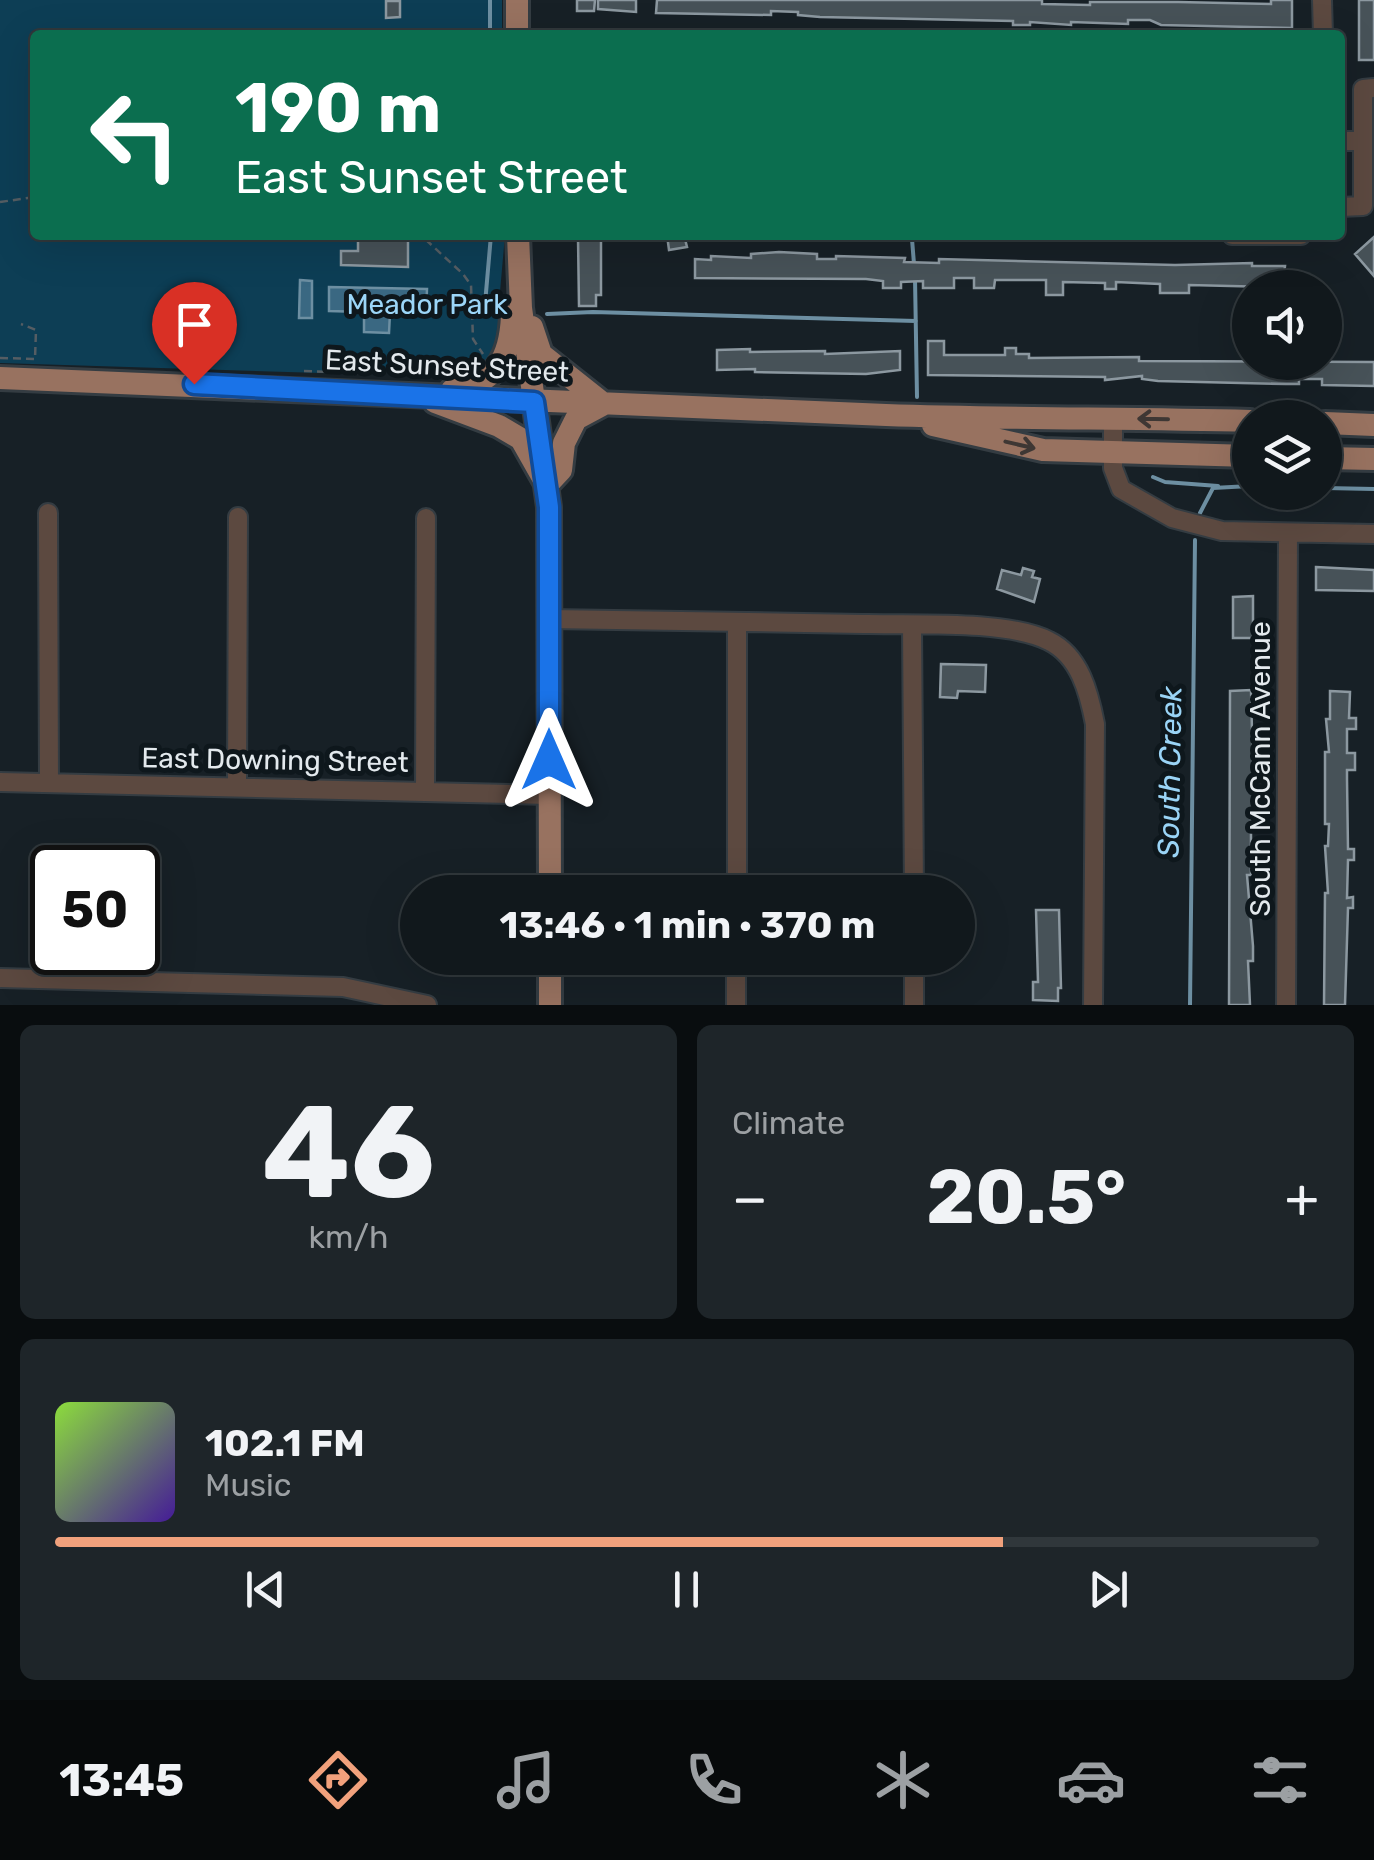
<!DOCTYPE html>
<meta charset="utf-8">
<style>
body{margin:0;font-family:Rubik,sans-serif;background:#1e2529;color:#f1f3f6;height:100vh;display:flex;flex-direction:column;font-size:38px;white-space:nowrap}
*{box-sizing:border-box;margin:0}
p{font-size:32px;color:#9ca0a3}
.icon{flex:none;width:55px;height:55px;fill:none;stroke:currentColor;stroke-width:2;stroke-linecap:round;stroke-linejoin:round}
.map{position:relative;height:1005px;overflow:hidden}
.side{display:flex;flex-direction:column;gap:20px;padding:20px;background:#090d0f;flex:1}
.side>*{flex:none}
.top-card{position:absolute;left:30px;top:30px;width:1315px;height:210px;border-radius:10px;box-shadow:0 10px 40px #0002,0 0 0 2px #30373b;background:#0b6e4f;color:#fff;overflow:hidden}
.fabs{position:absolute;left:1232px;top:270px;display:grid;gap:20px}
.fabs a{display:grid;place-items:center;width:110px;height:110px;border-radius:50%;background:#11181c;box-shadow:0 10px 40px #0002,0 0 0 2px #30373b;font-size:50px}
.speed{position:absolute;left:30px;top:845px;display:flex;gap:20px;font-size:50px;font-weight:700;text-align:center}
.speed>*{display:grid;place-content:center;width:130px;height:130px;border-radius:50%;background:#11181c;box-shadow:0 10px 40px #0002,0 0 0 2px #30373b;line-height:1}
.speed .limit{border:5px solid #111;border-radius:15px;background:#fff;color:#111}
.pin{position:absolute;display:grid;place-items:center;width:85px;height:85px;color:#fff;margin:-102px -42px;border-radius:50% 50% 50% 0;rotate:-45deg;box-shadow:0 0 10px #0007}
.pin .icon{rotate:45deg}
.me{position:absolute;width:110px;margin:-55px;rotate:0deg;stroke-linejoin:round;filter:drop-shadow(0 0 8px #0008)}
.turn{display:flex;align-items:center;gap:35px;height:210px;padding:0 40px;font-size:45px}
.turn .icon{width:130px;height:130px;stroke-width:2.5}
.turn b{display:block;font-size:70px;line-height:85px}
.big{font-size:75px;font-weight:700;line-height:1.1}
.side .widget{flex:1;display:flex;flex-direction:column;justify-content:center;gap:15px;min-width:0;padding:0 35px;border-radius:15px;background:#1e2529}
.side .dial{align-items:center;gap:0}
.dial b{font-size:130px;line-height:1}
.song{display:flex;align-items:center;gap:30px}
.cover{width:120px;height:120px;border-radius:15px;background:linear-gradient(135deg,hsl(90 70% 55%),hsl(260 70% 35%))}
.played{height:10px;border-radius:5px;background:linear-gradient(90deg,#f1a17c 75%,#30373b 75%)}
.keys{display:flex;justify-content:space-around;direction:ltr}
.heat{display:flex;justify-content:space-between;align-items:center;font-size:55px;direction:ltr}
.side .tiles{flex:1;display:grid;gap:20px;grid-template-columns:1fr 1fr}
.widget:last-child{grid-column:span 2}
.trip{position:absolute;left:400px;top:875px;width:575px;height:100px;border-radius:50px;background:#11181c;box-shadow:0 10px 40px #0002,0 0 0 2px #30373b;font-weight:700;line-height:100px;text-align:center}
.tab-bar{display:flex;height:160px;justify-content:space-around;align-items:center;background:#070a0b;color:#9ca0a3}
.tab-bar .icon{width:70px;height:70px}
.tab-bar .on{color:#f1a17c}
.tab-bar b{font-size:45px;color:#f1f3f6}
.map>svg:first-child{display:block}
.green{fill:#0d3e55}
.water{fill:#3a6882;stroke:#6d8fa2;stroke-width:2.5}
.lines{fill:none;stroke-linecap:round;stroke-linejoin:round}
.stream{stroke:#6d8fa2;stroke-width:4}
.building{fill:#475258;stroke:#8c98a0;stroke-width:2.5}
.minor-casing{stroke:#343c42;stroke-width:22}
.major-casing{stroke:#343c42;stroke-width:28}
.path{stroke:#555d63;stroke-width:2.5;stroke-dasharray:8 5;stroke-linecap:butt}
.minor{stroke:#5c4940;stroke-width:18}
.major{stroke:#987260;stroke-width:22}
.oneway{stroke:#3e3734}
.route-casing{stroke:#114b97;stroke-width:25}
.route{stroke:#1a73e8;stroke-width:18}
.labels{text-anchor:middle;dominant-baseline:central;stroke-width:10;stroke-linejoin:round;paint-order:stroke}
.park-label{font-size:28px;fill:#9cd6f8;stroke:#0e171c}
.street-label{font-size:28px;fill:#e3e9ed;stroke:#0e171c}
.water-label{font-size:30px;font-style:italic;fill:#9ad4f6;stroke:#0e171c}
</style>
<div class="map">
<svg width="1374" height="1005" viewBox="0 0 1374 1005">
<rect width="100%" height="100%" fill="#172026"/>
<path class="green" d="M0,0H502V35H35V235H505L500,292V336L496,352L478,372L447,377L387,369L354,374L0,363Z"/>
<path class="water" d="M300,280L312,281V318H299Z
M329,287L427,289L426,314L390,313L389,333L364,332V312L329,311Z"/>
<g class="lines">
<path class="stream" d="M490,28V0
M491,235L485,304L493,312
M912,239L914,264
M915,278L917,397
M547,314L593,312L916,321
M1153,477L1165,482L1218,486
M1325,488L1374,489
M1200,513L1213,488L1250,486
M1190,1005L1195,540"/>
</g>
<path class="building" d="M577,0H595L594,11H577Z
M598,0H636V12L598,9Z
M657,0H1042V4L1090,5V2H1178L1271,4V0H1292V28L1161,25L1150,20H1128V24L1071,22V25L1030,22V25H1013V21L820,17L798,15V12L771,11V15L656,13Z
M1359,0H1374V60H1359Z
M386,1H400V17L386,18Z
M667,235H684L687,247L669,250Z
M1374,237V276L1355,254Z
M358,238L408,240V267L341,265V251H358Z
M578,238H601V295H596V306H579Z
M779,252L817,254V259H836V256L905,258L904,262L939,263V259L1175,265L1252,263V266H1285L1284,275H1308V288L1189,285V293H1160V284L1116,282V289H1105V283L1063,282V295H1046V280H995L994,288H974V278H954V288H923V281L901,282V288H883V281L866,279L695,278V259L711,260V256L751,258V254Z
M928,341H944V355H1005V348H1016V354H1029V358L1139,357V361L1374,362V386L1322,385V379H1299V384H1286L1158,381L1142,379V376L1105,380V377L928,375Z
M750,349V352L825,351V354L900,351V370L866,374L755,372V369L717,370V350Z
M1316,567L1374,570V591L1316,590Z
M1023,568L1034,571L1032,577L1040,579L1034,602L997,589L1002,570L1021,575Z
M1253,596V638H1233V597Z
M941,664L986,665L985,692L958,691L957,698L940,697Z
M1251,690L1254,815H1251V875H1247L1253,946V961H1248L1250,1005H1229L1230,691Z
M1330,691L1350,692L1349,718H1356V729H1347V753H1355V770H1347V779L1348,849H1354V860H1348L1347,898L1353,897V908H1348L1345,1005H1324L1325,893H1328L1325,846H1328L1329,824H1325V752H1329L1326,719H1330Z
M1036,910H1059L1061,988H1058V1001L1033,1000V982H1038Z"/>
<g class="lines">
<g class="minor-casing">
<path id="minor" d="M1322,0L1323,35
M1340,141H1363
M1340,207L1363,206V89L1374,88
M1232,235H1301
M1113,418V468L1121,489L1172,518L1222,531L1374,534
M48,513L49,783
M549,619C656,621 762,622 868,624C915,625 1008,620 1049,641C1080,656 1089,693 1095,724L1093,1005
M912,625L914,892
M0,782L549,795
M237,786L238,517
M425,792L426,518
M737,892V622
M0,978L343,987L427,1005
M736,1005V958
M914,1005V958
M1286,1005L1288,533"/>
</g>
<g class="major-casing">
<path id="major" d="M517,0V35
M518,235L521,308L549,507L550,892
M0,378C296,388 591,405 886,415C1007,419 1129,418 1250,421
M452,390C496,383 510,359 512,316
M435,402L499,426L521,439L547,485L561,470L564,443L576,419L604,404L541,354L532,327
M1325,423L1374,425
M933,425L1043,450L1250,456
M1325,458L1374,459
M550,958V1005"/>
</g>
<path class="path" d="M0,202L35,197
M361,235L425,239L463,274L471,285L473,339L483,354
M0,358L35,359L36,330L21,324
M304,371L330,372
M353,374L387,369L439,377"/>
<use href="#minor" class="minor"/>
<use href="#major" class="major"/>
</g>
<defs><path id="oneway-shaft" d="M-6 0H5M1.5-3L5.5 0L1.5 3" fill="none" stroke-width="1.6" stroke-linecap="round" stroke-linejoin="round" transform="scale(2.5)"/></defs>
<g class="oneway">
<use href="#oneway-shaft" transform="translate(1153 419) rotate(-179)"/>
<use href="#oneway-shaft" transform="translate(1020 445) rotate(13)"/>
</g>
<g class="lines">
<g class="route-casing">
<path id="route" d="M194,384L534,402L549,507V760"/>
</g>
<use href="#route" class="route"/>
</g>
<g class="labels">
<g class="park-label">
<text x="427" y="304">Meador Park</text>
</g>
<g class="street-label">
<text transform="translate(447 366) rotate(3)">East Sunset Street</text>
<text transform="translate(275 760) rotate(1)">East Downing Street</text>
<text transform="translate(1260 769) rotate(-90)">South McCann Avenue</text>
</g>
<g class="water-label">
<text transform="translate(1170 772) rotate(-89)">South Creek</text>
</g>
</g>
</svg>
<div class="fabs">
<a><svg class="icon" aria-label="sound" viewBox="0 0 24 24"><path d="M4 9h4l5-4v14l-5-4H4zM17 9q2 3 0 6"/></svg></a>
<a><svg class="icon" aria-label="layers" viewBox="0 0 24 24"><path d="M12 4l9 5-9 5-9-5zM3 14l9 5 9-5"/></svg></a>
</div>
<div class="speed"><div class="limit">50</div></div>
<div class="pin" style="left:194px;top:384px;background:#d93025"><svg class="icon" aria-label="arrive" viewBox="0 0 24 24"><path d="M6 21V4h12l-3 4 3 4H6"/></svg></div>
<svg class="me" style="left:549px;top:760px" viewBox="-20 -20 40 40"><path d="M0-17L14 15 0 8-14 15z" fill="#1a73e8" stroke="#fff" stroke-width="4"/></svg>
<div class="trip">13:46 · 1 min · 370 m</div>
<div class="top-card">
<div class="turn"><svg class="icon" aria-label="left" viewBox="0 0 24 24"><path d="M17 20v-9H6M10 6l-5 5 5 5"/></svg><div><b>190 m</b>East Sunset Street</div></div>
</div>
</div>
<section class="side">
<div class="tiles">
<div class="widget dial"><b>46</b><p>km/h</p></div>
<div class="widget"><p>Climate</p>
<div class="heat"><a>−</a><b class="big">20.5°</b><a>+</a></div>
</div>
<div class="widget">
<div class="song"><i class="cover"></i><div><b>102.1 FM</b><p>Music</p></div></div>
<div class="played"></div>
<div class="keys"><svg class="icon" aria-label="previous" viewBox="0 0 24 24"><path d="M18 5L8 12l10 7zM5 5v14"/></svg><svg class="icon" aria-label="pause" viewBox="0 0 24 24"><path d="M8 5v14M16 5v14"/></svg><svg class="icon" aria-label="next" viewBox="0 0 24 24"><path d="M6 5l10 7-10 7zM19 5v14"/></svg></div>
</div>
</div>
</section>
<nav class="tab-bar">
<b>13:45</b>
<svg class="icon on" aria-label="directions" viewBox="0 0 24 24"><path d="M12 3l9 9-9 9-9-9zM9 14v-3h6M13 9l2 2-2 2"/></svg>
<svg class="icon" aria-label="music" viewBox="0 0 24 24"><path d="M9 18V5l10-2v13"/><circle cx="6" cy="18" r="3"/><circle cx="16" cy="16" r="3"/></svg>
<svg class="icon" aria-label="phone" viewBox="0 0 24 24"><path d="M5 4h4l2 5-3 2q2 4 5 5l2-3 5 2v4C11 20 4 13 5 4z"/></svg>
<svg class="icon" aria-label="climate" viewBox="0 0 24 24"><path d="M12 3v18M4 7l16 10M4 17L20 7"/></svg>
<svg class="icon" aria-label="car" viewBox="0 0 24 24"><path d="M5 17H2v-5l4-1 3-4h7l3 4 3 1v5h-3M9 17h6M6 11h13"/><circle cx="7" cy="17" r="2"/><circle cx="17" cy="17" r="2"/></svg>
<svg class="icon" aria-label="filters" viewBox="0 0 24 24"><path d="M4 7h16M4 17h16"/><circle cx="9" cy="7" r="2"/><circle cx="15" cy="17" r="2"/></svg>
</nav>
